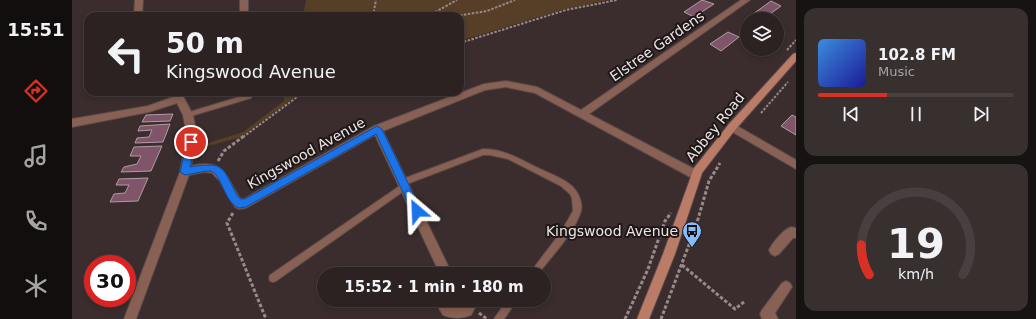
<!DOCTYPE html>
<meta charset="utf-8">
<style>
body{margin:0;font-family:"DejaVu Sans",sans-serif;background:#382f2f;color:#f1f3f6;height:100vh;display:flex;flex-direction:column;font-size:15px;white-space:nowrap}
*{box-sizing:border-box;margin:0}
p{font-size:13px;color:#a6a4a5}
.icon{flex:none;width:22px;height:22px;fill:none;stroke:currentColor;stroke-width:2;stroke-linecap:round;stroke-linejoin:round}
.map{position:relative;flex:1;overflow:hidden}
.details{display:flex;flex-direction:column;gap:8px;padding:8px;background:#181313;width:240px}
.details>*{flex:none}
.top-card{position:absolute;left:12px;top:12px;width:380px;height:84px;border-radius:12px;box-shadow:0 2px 6px #0003,0 0 0 1px #483f40;background:#2c2222;color:#f1f3f6;overflow:hidden}
.buttons{position:absolute;left:668px;top:12px;display:grid;gap:8px}
.buttons a{display:grid;place-items:center;width:44px;height:44px;border-radius:50%;background:#2c2222;box-shadow:0 2px 6px #0003,0 0 0 1px #483f40;font-size:20px}
.speed{position:absolute;left:12px;top:255px;display:flex;gap:8px;font-size:20px;font-weight:700;text-align:center}
.speed>*{display:grid;place-content:center;width:52px;height:52px;border-radius:50%;background:#2c2222;box-shadow:0 2px 6px #0003,0 0 0 1px #483f40;line-height:1}
.speed .limit{border:6px solid #d22;background:#fff;color:#111}
.pin{position:absolute;display:grid;place-items:center;width:34px;height:34px;color:#fff;margin:-17px;border:2px solid #fff;border-radius:50%;box-shadow:0 1px 4px #0007}
.me{position:absolute;width:44px;margin:-22px;rotate:334deg;stroke-linejoin:round;filter:drop-shadow(0 0 3px #0008)}
.turn{display:flex;align-items:center;gap:14px;height:84px;padding:0 16px;font-size:18px}
.turn .icon{width:52px;height:52px;stroke-width:2.5}
.turn b{display:block;font-size:28px;line-height:34px}
.details .widget{flex:1;display:flex;flex-direction:column;justify-content:center;gap:6px;min-width:0;padding:0 14px;border-radius:12px;background:#382f2f}
.details .dial{align-items:center;gap:0}
.dial svg{height:104px;overflow:visible;fill:none;stroke:#483f40;stroke-width:7;stroke-linecap:round;text-anchor:middle}
.dial text{fill:#f1f3f6;stroke:none}
.song{display:flex;align-items:center;gap:12px}
.cover{width:48px;height:48px;border-radius:6px;background:linear-gradient(135deg,hsl(210 70% 55%),hsl(240 70% 35%))}
.played{height:4px;border-radius:2px;background:linear-gradient(90deg,#d93025 35%,#483f40 35%)}
.keys{display:flex;justify-content:space-around;direction:ltr}
.trip{position:absolute;left:245px;top:267px;width:234px;height:40px;border-radius:20px;background:#2c2222;box-shadow:0 2px 6px #0003,0 0 0 1px #483f40;font-weight:700;line-height:40px;text-align:center}
main{display:flex;flex:1;min-height:0}
.tabs{display:flex;flex-direction:column;width:72px;justify-content:space-around;align-items:center;background:#120e0e;color:#a6a4a5}
.tabs .icon{width:28px;height:28px}
.tabs .on{color:#d93025}
.tabs b{font-size:18px;color:#f1f3f6}
.map>svg:first-child{display:block}
.green{fill:#573e27}
.building{fill:#805469;stroke:#ae9ea5}
.lines{fill:none;stroke-linecap:round;stroke-linejoin:round}
.lane-casing{stroke:#584a4a;stroke-width:2}
.street-casing{stroke:#584a4a;stroke-width:2}
.secondary-casing{stroke:#584a4a;stroke-width:2}
.path-far1{stroke:#968a8a;stroke-width:2;stroke-dasharray:2.5 1.5;stroke-linecap:butt}
.path{stroke:#968a8a;stroke-width:3;stroke-dasharray:3.5 2;stroke-linecap:butt}
.lane{fill:#896154;fill-rule:evenodd}
.street{fill:#896154;fill-rule:evenodd}
.secondary{fill:#ba7b67;fill-rule:evenodd}
.route{fill:#1a73e8;stroke:#114b97}
.labels{text-anchor:middle;dominant-baseline:central;stroke-width:4;stroke-linejoin:round;paint-order:stroke}
.street-label{font-size:14px;fill:#efe5e5;stroke:#1e1717}
.poi-label{font-size:14px;fill:#efe5e5;stroke:#1e1717;text-anchor:end}
</style>
<main>
<nav class="tabs">
<b>15:51</b>
<svg class="icon on" aria-label="directions" viewBox="0 0 24 24"><path d="M12 3l9 9-9 9-9-9zM9 14v-3h6M13 9l2 2-2 2"/></svg>
<svg class="icon" aria-label="music" viewBox="0 0 24 24"><path d="M9 18V5l10-2v13"/><circle cx="6" cy="18" r="3"/><circle cx="16" cy="16" r="3"/></svg>
<svg class="icon" aria-label="phone" viewBox="0 0 24 24"><path d="M5 4h4l2 5-3 2q2 4 5 5l2-3 5 2v4C11 20 4 13 5 4z"/></svg>
<svg class="icon" aria-label="climate" viewBox="0 0 24 24"><path d="M12 3v18M4 7l16 10M4 17L20 7"/></svg>
</nav>
<div class="map">
<svg width="724" height="319" viewBox="0 0 724 319">
<rect width="100%" height="100%" fill="#3b2d2d"/>
<path class="green" d="M234,0H536L493,9L388,41V16H231Z
M212,92H230L169,137L129,148L130,145L171,132L212,101Z"/>
<path class="building" d="M630,0L642,4L622,17L612,12Z
M699,1L709,6L691,19L681,14Z
M656,32L667,37L649,51L638,44Z
M101,114L98,121L70,122L74,115Z
M720,115L724,117V135L709,126Z
M98,124L91,142L63,143L65,138L77,137L80,130L66,131L68,126Z
M90,146L79,171L49,172L52,167L65,164L69,156H58L62,147Z
M76,178L66,201L38,202L42,194L53,193L57,185H44L47,179Z"/>
<g class="lines">
<g class="lane-casing">
<path id="lane" d="M177,94L180,96L179,98L116,117L113,115L114,113Z
M411,149C433,149 449,160 468,169C479,174 491,178 500,186C506,192 511,202 509,211C503,232 479,257 466,274H457L489,232L501,211L500,198L498,194L489,186L436,159L418,155H411L335,184L337,186L336,188L204,281L201,282L198,281L197,278L198,275L329,185L327,182L328,180Z
M435,300H445L432,319H422Z"/>
</g>
<g class="street-casing">
<path id="street" d="M63,0H71L70,16H62Z
M168,0H176V16H168Z
M669,0H678L517,114L628,172L629,175L628,178L624,179L620,178L463,93L434,87L413,90L311,131L380,274H368L303,135L174,208L167,209L163,207L147,180L140,173L132,172L117,175L64,319H52L108,172L114,141V131L111,115L105,103L77,112L0,127V119L76,106L101,97L99,92H107L111,96L121,115L124,131V141L119,166C151,158 153,174 167,197L169,199H172L302,126L412,84L434,81L465,87L509,110Z
M660,123L724,160V169L657,130L655,127L657,124Z
M719,227L724,228V238H721L707,254L703,256L699,254L697,250C701,242 711,230 719,227Z
M714,281L718,283L720,287L703,313L706,319H690L688,314L690,310L710,283Z
M362,300H375L379,306L385,308L391,306L394,300H407L399,315C389,319 381,319 371,315Z"/>
</g>
<g class="secondary-casing">
<path id="secondary" d="M724,53V61L663,130L630,173L603,254L577,319H565L591,254L622,168L657,124L721,54Z"/>
</g>
<path class="path-far1" d="M301,16L304,0
M356,16L385,0
M384,16L415,11L443,0
M388,43L494,10L545,0
M715,50L724,40
M689,113L716,82
M171,137L232,92"/>
<path class="path" d="M146,161L152,151L172,136
M161,213L155,223L194,319
M610,265L663,309L672,302
M407,313L415,319
M553,319L576,269L593,221L599,213
M589,319L624,226L637,181L648,163"/>
<use href="#lane" class="lane"/>
<use href="#street" class="street"/>
<use href="#secondary" class="secondary"/>
</g>
<path class="route" d="M305,126L310,129L348,208L350,211L348,214H341L304,134L174,207L167,208C152,203 150,173 138,171C131,171 120,174 113,175L108,172L115,142L119,138L123,139L124,142L118,167C154,161 150,168 166,197L169,199H173Z"/>
<defs>
<g id="bus-pin" transform="scale(1)"><path d="M0 17L-7.5 6A9.5 9.5 0 1 1 7.5 6Z" fill="#86bbfb" stroke="#1e1717"/><path d="M-5-6H5V4H4V6H2V4H-2V6H-4V4H-5ZM-3.5-4V0h7V-4ZM-3.5 1.2v1.5H-2V1.2ZM2 1.2v1.5H3.5V1.2Z" fill="#111"/></g>
</defs>
<g fill-rule="evenodd">
<use href="#bus-pin" x="620" y="231"/>
</g>
<g class="labels">
<g class="street-label">
<text transform="translate(585 46) rotate(-35)">Elstree Gardens</text>
<text transform="translate(643 127) rotate(-51)">Abbey Road</text>
<text transform="translate(234 153) rotate(-29)">Kingswood Avenue</text>
</g>
<g class="poi-label">
<text x="606" y="231">Kingswood Avenue</text>
</g>
</g>
</svg>
<div class="buttons">
<a><svg class="icon" aria-label="layers" viewBox="0 0 24 24"><path d="M12 4l9 5-9 5-9-5zM3 14l9 5 9-5"/></svg></a>
</div>
<div class="speed"><div class="limit">30</div></div>
<div class="pin" style="left:119px;top:142px;background:#d93025"><svg class="icon" aria-label="arrive" viewBox="0 0 24 24"><path d="M6 21V4h12l-3 4 3 4H6"/></svg></div>
<svg class="me" style="left:345px;top:211px" viewBox="-20 -20 40 40"><path d="M0-17L14 15 0 8-14 15z" fill="#1a73e8" stroke="#fff" stroke-width="4"/></svg>
<div class="trip">15:52 · 1 min · 180 m</div>
<div class="top-card">
<div class="turn"><svg class="icon" aria-label="left" viewBox="0 0 24 24"><path d="M17 20v-9H6M10 6l-5 5 5 5"/></svg><div><b>50 m</b>Kingswood Avenue</div></div>
</div>
</div>
<section class="details">
<div class="widget">
<div class="song"><i class="cover"></i><div><b>102.8 FM</b><p>Music</p></div></div>
<div class="played"></div>
<div class="keys"><svg class="icon" aria-label="previous" viewBox="0 0 24 24"><path d="M18 5L8 12l10 7zM5 5v14"/></svg><svg class="icon" aria-label="pause" viewBox="0 0 24 24"><path d="M8 5v14M16 5v14"/></svg><svg class="icon" aria-label="next" viewBox="0 0 24 24"><path d="M6 5l10 7-10 7zM19 5v14"/></svg></div>
</div>
<div class="widget dial"><svg viewBox="0 0 100 80">
<path d="M14 69A42 42 0 1 1 86 69"/>
<path d="M14 69A42 42 0 0 1 8 46" stroke="#d93025"/>
<text x="50" y="56" font-size="32" font-weight="700">19</text>
<text x="50" y="72" font-size="11">km/h</text>
</svg></div>
</section>
</main>
